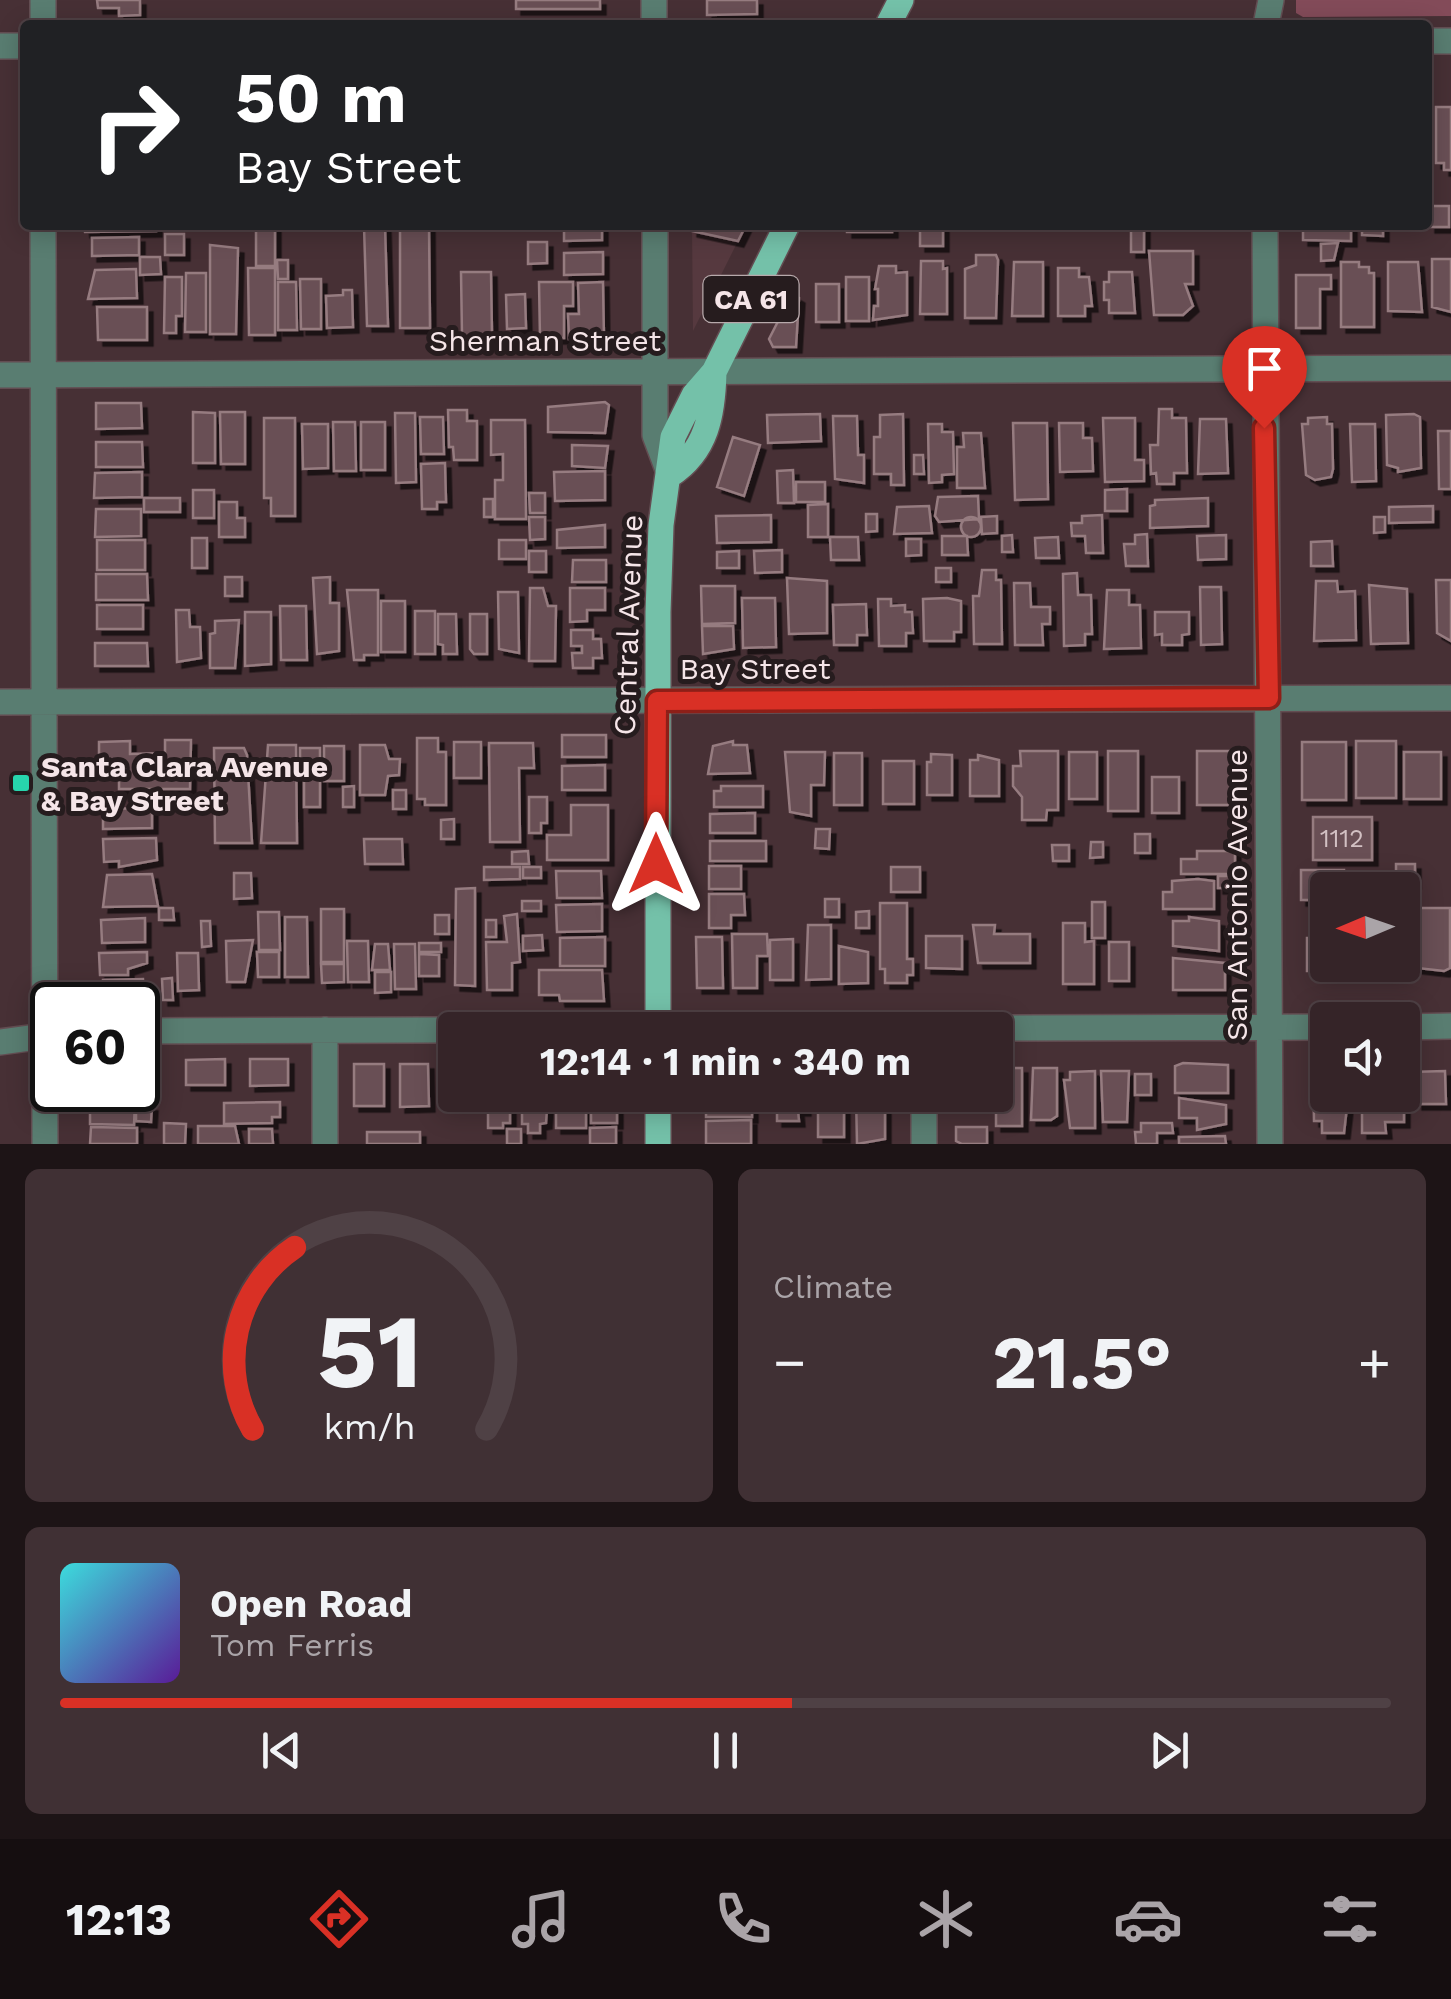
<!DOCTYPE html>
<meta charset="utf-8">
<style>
body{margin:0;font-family:"Work Sans",sans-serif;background:#403034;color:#f1f3f6;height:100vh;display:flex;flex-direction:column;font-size:38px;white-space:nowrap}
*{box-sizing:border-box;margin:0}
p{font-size:32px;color:#aaa4a8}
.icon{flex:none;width:55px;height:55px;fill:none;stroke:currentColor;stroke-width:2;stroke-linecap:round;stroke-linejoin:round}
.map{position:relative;height:1144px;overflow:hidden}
.sheet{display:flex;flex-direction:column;gap:25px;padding:25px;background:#1d1416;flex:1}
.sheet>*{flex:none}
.guide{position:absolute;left:20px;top:20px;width:1412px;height:210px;border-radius:10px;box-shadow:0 5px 25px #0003,0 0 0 2px #4f4145;background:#202124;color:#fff;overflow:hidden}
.needle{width:65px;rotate:268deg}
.buttons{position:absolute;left:1310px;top:872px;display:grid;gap:20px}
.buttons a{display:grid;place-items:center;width:110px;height:110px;border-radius:10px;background:#352428;box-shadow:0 5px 25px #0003,0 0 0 2px #4f4145;font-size:50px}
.speed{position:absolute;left:30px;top:982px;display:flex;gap:20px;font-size:50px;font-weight:700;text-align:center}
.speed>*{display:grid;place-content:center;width:130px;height:130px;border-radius:50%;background:#352428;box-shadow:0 5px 25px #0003,0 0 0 2px #4f4145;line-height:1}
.speed .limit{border:5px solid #111;border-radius:15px;background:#fff;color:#111}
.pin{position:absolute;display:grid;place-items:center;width:85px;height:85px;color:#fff;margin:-102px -42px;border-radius:50% 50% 50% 0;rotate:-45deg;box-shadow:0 0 10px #0007}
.pin .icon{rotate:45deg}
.me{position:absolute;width:110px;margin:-55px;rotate:0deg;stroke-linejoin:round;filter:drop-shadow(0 0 8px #0008)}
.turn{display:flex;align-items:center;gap:35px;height:210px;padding:0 50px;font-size:45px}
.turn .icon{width:130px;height:130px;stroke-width:2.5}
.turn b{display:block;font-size:70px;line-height:85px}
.big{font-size:75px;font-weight:700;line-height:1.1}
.sheet .widget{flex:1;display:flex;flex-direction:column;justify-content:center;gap:15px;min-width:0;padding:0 35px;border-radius:15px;background:#403034}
.sheet .dial{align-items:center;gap:0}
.dial svg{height:260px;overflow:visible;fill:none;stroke:#4f4145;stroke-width:7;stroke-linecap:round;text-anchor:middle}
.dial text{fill:#f1f3f6;stroke:none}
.song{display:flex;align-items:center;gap:30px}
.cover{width:120px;height:120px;border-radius:15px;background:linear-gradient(135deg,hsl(180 70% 55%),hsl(270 70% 35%))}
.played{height:10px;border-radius:5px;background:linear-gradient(90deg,#d93025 55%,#4f4145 55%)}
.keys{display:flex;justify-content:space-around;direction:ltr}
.heat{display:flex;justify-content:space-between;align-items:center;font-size:55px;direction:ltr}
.sheet .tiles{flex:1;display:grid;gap:25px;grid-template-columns:1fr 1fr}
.widget:last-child{grid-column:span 2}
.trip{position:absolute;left:438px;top:1012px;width:575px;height:100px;border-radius:10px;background:#352428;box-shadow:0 5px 25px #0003,0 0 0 2px #4f4145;font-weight:700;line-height:100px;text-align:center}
.tabs{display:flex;height:160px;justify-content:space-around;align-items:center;background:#150e10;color:#aaa4a8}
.tabs .icon{width:70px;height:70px}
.tabs .active{color:#d93025}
.tabs b{font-size:45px;color:#f1f3f6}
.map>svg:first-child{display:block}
.built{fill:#56393f}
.green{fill:#834b59}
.building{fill:#695055;stroke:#967b80;stroke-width:2.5;filter:url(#shadow)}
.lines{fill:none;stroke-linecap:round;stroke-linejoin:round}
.minor-casing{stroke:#634d52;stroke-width:28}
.major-casing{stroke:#634d52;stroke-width:28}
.minor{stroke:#597d71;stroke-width:25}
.major{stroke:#74c1a9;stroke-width:25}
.route-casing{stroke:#8d1f18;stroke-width:25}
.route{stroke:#d93025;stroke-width:18}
.poi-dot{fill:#27d5ad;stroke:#261c1e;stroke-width:4}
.labels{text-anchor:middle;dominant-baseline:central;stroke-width:10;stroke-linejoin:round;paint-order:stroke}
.number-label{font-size:25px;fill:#d2c0c3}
.shield{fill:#261c1e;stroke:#b7a9ab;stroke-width:2.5}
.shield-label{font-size:28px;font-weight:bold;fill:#f5e5e8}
.street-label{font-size:30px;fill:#f5e5e8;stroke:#261c1e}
.poi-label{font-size:30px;font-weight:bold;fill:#f5e5e8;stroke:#261c1e;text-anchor:start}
</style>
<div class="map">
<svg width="1451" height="1144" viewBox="0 0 1451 1144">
<defs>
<filter id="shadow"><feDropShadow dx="5.5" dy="5.5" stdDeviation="0" flood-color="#0009"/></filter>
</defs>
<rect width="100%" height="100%" fill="#473035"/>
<path class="built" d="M692,225H746L693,331Z"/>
<path class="green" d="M1296,0H1451V16L1303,17L1296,13Z"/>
<path class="building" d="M97,0H140V15L119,16V8H98Z
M516,0H600V9H516Z
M707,0H757V14L707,15Z
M1436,107H1451V170H1444V163H1436Z
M1430,206H1449V227H1430Z
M84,225H156V231L85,232Z
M256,225H275V266H256Z
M400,225H429L430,328H400Z
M564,225H602V240L564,241Z
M692,225H746L738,241L692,231Z
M847,225H892V232H847Z
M920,225H943V246H920Z
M1303,225H1351V241L1303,240Z
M1362,225H1383V236L1362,235Z
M364,226H385L388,326H367Z
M1131,226H1144V252H1131Z
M165,234H184V255H165Z
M139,237V255L92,256V238Z
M528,242H547V263L528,264Z
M1338,243L1334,260L1321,261V244Z
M210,245L238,248L236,334H210Z
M1149,251H1193V284H1185L1193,306L1183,315H1154Z
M603,252V274L564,275V253Z
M976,255H996L998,260L996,318H965V269L976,265Z
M140,257H160L161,274L140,275Z
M1432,259H1451V312L1432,307Z
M277,260H288V279H278Z
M921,261H943V269L947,268V314H920Z
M1014,262H1043V316H1012Z
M1341,262H1359V267H1369V273H1374V327H1341Z
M1388,262H1418L1422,312L1388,311Z
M879,266H896V273L907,272V315L873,320L874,306H878V289H875Z
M248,268H275V335H249Z
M1058,268H1079V277H1089L1092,306H1085V316H1058Z
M136,269L137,298L88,299L95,270Z
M461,272H491L492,335L462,336Z
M1109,272H1132L1135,313H1109V300H1104V282H1109Z
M186,273H206V332H185Z
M1296,275H1331V289H1320V328H1296Z
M165,277H182V316H176V333H164Z
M846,277H869V321H846Z
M300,279H321V329H301Z
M278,282H296L297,330H278Z
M539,282H573V306H564V338H540Z
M603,282L604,339H569L568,314H579L578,283Z
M816,284H839V322H816Z
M343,290H352L353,327L327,328L326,296L343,295Z
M525,294L526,328L507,329L506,295Z
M792,294L799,298L796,347H773L769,339Z
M97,307H147V340H98Z
M605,402L609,405L605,433L548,432V407Z
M96,403H141L142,428L96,429Z
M1159,409H1172V418H1186L1187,473H1174V484H1157L1156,473L1151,474L1150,445H1158Z
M448,410H467V421H477V460H454L453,447H449Z
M193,412L215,413V463H193Z
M220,412H245V464H221Z
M395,413H415L416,482L396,483Z
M820,414L821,441L768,443L767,415Z
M903,414L904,485H891V474H874V437H880V415Z
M1414,414L1420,417L1421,468L1398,472V468L1387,465L1386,415Z
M833,416H857L858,455H864V483L835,479Z
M420,417H443L444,454H421Z
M1327,417V424H1332L1333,469L1331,477L1315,480L1306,475L1302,424H1308V418Z
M264,418H295V516H271V498H264Z
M1103,418H1135V460H1144V481L1105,482Z
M1200,419H1226L1228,473L1198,474Z
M491,420H525L526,519H495V480H503V454L491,455Z
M333,422H355L356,471H334Z
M361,422H385V470H361Z
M1013,423H1047L1048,499L1015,500Z
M1059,423H1083V438H1092L1093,471L1060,472Z
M302,424H328V468L303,469Z
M928,424H942V432H953L954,474L942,475V482L929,483Z
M1350,424H1375L1376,481L1352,482Z
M1438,431H1451V489H1439Z
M963,433H981L985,488H957V447H964Z
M733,437L760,445L744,496L717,487Z
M96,442H142L143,467H96Z
M572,445L608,446L605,468L572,466Z
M914,455H923L924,474H914Z
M445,463L446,502H437V509H422L421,464Z
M793,470L794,503H778L777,471Z
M605,471V500L555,501L554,472Z
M142,472V497L94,498L95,473Z
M796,482H825V502H796Z
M1127,489V511H1105V490Z
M193,490H214V518H193Z
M529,493H545V513H530Z
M978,496L979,519L939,522L935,516L938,497Z
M144,498H180V512H144Z
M1208,498V526L1150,528V506L1155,505V500Z
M484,499H493V517H484Z
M219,502H237V518H245V537H219Z
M828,504V537H808V505Z
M929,506L932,533L894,534L897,507Z
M1433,506V522L1389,523V507Z
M96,509H141V536L95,537Z
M866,514H877V531L866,532Z
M771,515V542L717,543L716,516Z
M1102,515L1103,553H1086L1085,536H1072L1071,523H1082V516Z
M997,516V533L982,534L981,517Z
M961 527a10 10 0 1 1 20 0a10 10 0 1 1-20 0Z
M529,517H545V539L530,540Z
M1374,517H1385V532L1374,533Z
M605,525V547L557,548V530Z
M1147,534L1148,566H1126L1124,544H1135V535Z
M1012,535L1013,552H1002V536Z
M1226,535V559L1198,560L1197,536Z
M942,536H967L968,555H942Z
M830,537H858L859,560H831Z
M1058,537L1059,558H1036L1035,538Z
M192,538H207V568H192Z
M906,539H921V555L906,556Z
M97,540H145V570H97Z
M499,540H526V559H499Z
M1332,541L1333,566H1311V542Z
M782,550V572L755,573L754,551Z
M529,551H546V572H529Z
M739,551V568H717V552Z
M573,560H606V582H572Z
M936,568H951V582H936Z
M982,570H996V580H1001L1002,644H974L973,596H979Z
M1077,573L1078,595H1091L1092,634H1085V645L1064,646L1063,574Z
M96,574H147L148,600H96Z
M225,577H242V596H225Z
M330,577V603H339V651L317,654L313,578Z
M787,578L827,581V633L789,634Z
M1436,580H1451V641L1437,633Z
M1316,581H1337L1338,592L1355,591L1356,640L1314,641Z
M1014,583H1030L1031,607H1050V624H1042L1043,645H1015Z
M1369,585L1407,589L1408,643L1371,644Z
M701,586H735V623L702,624Z
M1200,587H1221L1222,644L1201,645Z
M530,588H543L548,606H556L555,661H529Z
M570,588H605V610H587V621L570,622Z
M347,590H378V655H364V660H354Z
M1107,590H1129V605H1140L1141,648L1104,649Z
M498,592H518L519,653L499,649Z
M742,598H775L776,647L743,648Z
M947,598L961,601V632H954V641H924L923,599Z
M878,599H891V606L905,605V612H912L913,633H906V646H879Z
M381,601H405V652H381Z
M866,604L867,635H857V645H834L833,605Z
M97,605H143V629H97Z
M280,606H306L307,660H281Z
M176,610H189L190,627H200L201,658L177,662Z
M415,611H435V654H415Z
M245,612H271V664L245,666Z
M1155,612H1189V634L1182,635V645H1162V634L1155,635Z
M438,614H456L457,654H443V645L438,644Z
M470,614H487V654H474L470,649Z
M239,620L235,668H210V634L215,633V621Z
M702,626H733L734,649L703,654Z
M571,630H593V639H601L602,658H593V668H573L572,653H582V646H571Z
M95,643H147L148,666H95Z
M562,735H606V757H562Z
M417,738H438V752H446V805H425V799H417Z
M165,740H191L190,789H119V770H99V742L130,741V754L165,753Z
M733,741V745H747L750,773L708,774L713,746Z
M1356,741H1396V798H1356Z
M454,742H481V778H454Z
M1302,742H1346V800H1302Z
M489,743H533L534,768H519L520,842H490Z
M268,745H296L297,843H261Z
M360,745H385L389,759H400L399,775L388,776L385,795H360Z
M324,746H344V781H324Z
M214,748H244L247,755L252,843H215Z
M300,748H320V773L300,774Z
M1020,751H1058V810H1047L1046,820H1022V797L1013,786V766H1021Z
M1108,751H1138V811H1108Z
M1197,751H1236V805H1197Z
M785,752H825L824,785H811V816L790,812Z
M1069,752H1097V799H1069Z
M1404,752H1441V799H1404Z
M834,753H862V805H834Z
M931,754L952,755V795H927V762H931Z
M978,755L999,760V796H970V760H978Z
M883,761H914V804H883Z
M605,765V790H562V766Z
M304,776H320V807H304Z
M1152,777H1179V813H1152Z
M354,786V807H343V787Z
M721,786H763V807H714V791H721Z
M393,790H406V809H393Z
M529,797H547V823H541V833H529Z
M571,805H608V860H547V835H571Z
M152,808V828L103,829V809Z
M755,813V833H710V814Z
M1313,817H1372V860H1313Z
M454,819V839H441V820Z
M816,829H830L829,849L815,848Z
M1135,834H1150V853H1135Z
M156,838L157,860L119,867V861L104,862L103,839Z
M364,839H402L403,864H365Z
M710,841H766V861H710Z
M1091,842H1103V857L1090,858Z
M1052,845H1069V861H1053Z
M528,851L529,864H512V852Z
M1197,851H1235V869L1231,874H1181V859H1197Z
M1396,864H1415V883H1396Z
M709,866H741V889H709Z
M484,867H520V879L484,880Z
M523,867H541V878H523Z
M891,867H920V892H891Z
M1301,870H1344V889L1356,890H1328V906L1324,900H1301Z
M556,871H601L602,898H557Z
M234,873H251L252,898L234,899Z
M152,874L158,906L103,907L107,875Z
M1218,876H1235V888H1218Z
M1198,879L1214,881V909H1163V892H1172V881Z
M475,888V986L455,985L456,889Z
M709,894H744L745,915H731V928H709Z
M825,899H839V917H825Z
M522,901H541V911H522Z
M1092,902H1105V938H1092Z
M880,903H907V959H913V975H907V983H885V969H880Z
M602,904V931L557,932L556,905Z
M159,908H173L174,920H159Z
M1420,908H1450V968L1444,971L1417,968Z
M321,909H344V962H321Z
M869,911V928H856V912Z
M258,912H279L280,950H259Z
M517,914L520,962L512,963V990H487L486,942H507L504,916Z
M435,915H449V934H435Z
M285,917H307L308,977H285Z
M1189,917L1219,921V951L1173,946V921H1189Z
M145,918V942L102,943L101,920Z
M486,920H496V937H486Z
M201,921H210L211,946L202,947Z
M1063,923H1085V942L1094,941V984H1063Z
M808,925H831V979L806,980Z
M973,925H995L994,934H1030V963H978Z
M732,934H767L768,956H757V988H733Z
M542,935L543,950L523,951V936Z
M926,936H962V969L926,968Z
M605,937V966H560V938Z
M696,937H722L723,988H697Z
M1307,938H1328V965H1353V971H1307Z
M793,939V980H770V940Z
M253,940L245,982H227L226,941Z
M347,941H368L369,982H348Z
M1109,942H1129V981H1109Z
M419,943H441V952H419Z
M375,944H388L390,970H372Z
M394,944H415L416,989H395Z
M839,946L868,952V983L839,984Z
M147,952V963L128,969V975H100L99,953Z
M257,952H279V977H258Z
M177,953H198L199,990L178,991Z
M419,954L439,955V976H419Z
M1173,958L1225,963V990H1173Z
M321,964H344V982L322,983Z
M1363,965H1392V974H1363Z
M539,970H602L604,1001H560L559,995H539Z
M375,972H391V992L375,993Z
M172,978L173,1000H163L162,979Z
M143,979L144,1001H103V980Z
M225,1059V1085H186V1060Z
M250,1059H288V1085L250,1086Z
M1183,1063L1228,1065V1093H1175V1066Z
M354,1064H384V1106H354Z
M400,1064H428L429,1106L400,1107Z
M996,1068H1022V1126H996Z
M1033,1068H1057V1116L1051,1120H1031Z
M1095,1071V1128H1070L1064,1080H1070V1072Z
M1101,1071H1129L1127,1122H1103Z
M1445,1071L1446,1104H1417V1095H1410V1072Z
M1313,1072H1328V1095L1348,1098L1344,1133H1322V1121H1314Z
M1135,1074H1151V1095H1135Z
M488,1095H510V1123H503V1128H488Z
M522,1095H548L546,1123L540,1124V1133H528V1124H522Z
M556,1095H586V1128H556Z
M591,1095H617V1123H591Z
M706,1095H752V1117H706Z
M777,1095H805V1110H798L799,1121H777Z
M818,1095H844V1137H818Z
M856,1095H885V1139L857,1144Z
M1368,1095H1394V1103H1404V1122H1385L1386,1133H1362V1105H1368Z
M1179,1098L1226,1105V1124L1197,1130V1118H1179Z
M90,1100L135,1101L134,1125L90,1124Z
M280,1102V1117H272V1123L224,1124V1103Z
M136,1105L152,1106L151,1122L136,1121Z
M751,1120V1144H706V1121Z
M164,1123L186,1124L185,1144H164Z
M1141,1123H1172L1173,1133H1157V1144H1136L1135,1132H1141Z
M198,1126H235L239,1144H198Z
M91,1127L137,1128V1144H90Z
M616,1127V1144H590V1128Z
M956,1127H987V1144H962L956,1141Z
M249,1129H272L273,1144H249Z
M507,1129H521V1144H507Z
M367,1132H420V1144H367Z
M1225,1136L1226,1144H1179V1137Z"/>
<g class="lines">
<g class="minor-casing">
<path id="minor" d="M43,0V25
M654,0V25
M1266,25L1271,0
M1428,41H1451
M0,46H25
M43,225L45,1144
M655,225V435L670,475
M1265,225L1270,1144
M0,375L1451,368
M0,702L1451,698
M1402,1027L1451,1026
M325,1030V1144
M138,1031L1328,1027
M0,1042L52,1035
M924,1095V1144"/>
</g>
<g class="major-casing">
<path id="major" d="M888,25L901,0
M670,475C707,451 713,414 714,372
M658,1030V612L661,525L673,437L694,395L714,372L787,225
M658,1095V1144"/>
</g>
<use href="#minor" class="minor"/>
<use href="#major" class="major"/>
</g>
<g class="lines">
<g class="route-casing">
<path id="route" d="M656,864L657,701L1269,698L1264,428"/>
</g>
<use href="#route" class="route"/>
</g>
<rect class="poi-dot" x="11" y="773" width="20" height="20" rx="5"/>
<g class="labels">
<g class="number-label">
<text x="1342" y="838">1112</text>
</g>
<rect class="shield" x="703.5" y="276" width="95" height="46" rx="8"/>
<g class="shield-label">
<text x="751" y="299">CA 61</text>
</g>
<g class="street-label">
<text x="545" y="340">Sherman Street</text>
<text transform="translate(628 625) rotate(-88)">Central Avenue</text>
<text x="755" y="668">Bay Street</text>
<text transform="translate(1236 895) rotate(-90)">San Antonio Avenue</text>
</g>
<g class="poi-label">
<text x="41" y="766">Santa Clara Avenue<tspan x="41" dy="34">&amp; Bay Street</tspan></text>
</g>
</g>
</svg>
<div class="buttons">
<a><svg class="needle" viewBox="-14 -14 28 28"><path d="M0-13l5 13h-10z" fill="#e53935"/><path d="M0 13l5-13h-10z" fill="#aaa4a8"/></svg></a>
<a><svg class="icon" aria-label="sound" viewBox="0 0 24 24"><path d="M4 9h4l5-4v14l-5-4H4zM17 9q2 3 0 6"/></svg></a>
</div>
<div class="speed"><div class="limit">60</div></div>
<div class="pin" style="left:1264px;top:428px;background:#d93025"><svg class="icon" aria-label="arrive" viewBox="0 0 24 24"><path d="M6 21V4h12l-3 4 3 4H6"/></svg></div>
<svg class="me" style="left:656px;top:864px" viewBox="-20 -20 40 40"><path d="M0-17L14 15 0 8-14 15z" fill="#d93025" stroke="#fff" stroke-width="4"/></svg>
<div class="trip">12:14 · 1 min · 340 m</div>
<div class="guide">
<div class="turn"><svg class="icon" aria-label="right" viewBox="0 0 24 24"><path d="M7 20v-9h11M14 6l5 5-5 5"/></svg><div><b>50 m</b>Bay Street</div></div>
</div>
</div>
<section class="sheet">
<div class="tiles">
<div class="widget dial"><svg viewBox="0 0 100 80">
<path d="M14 69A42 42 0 1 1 86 69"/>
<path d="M14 69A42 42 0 0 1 27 13" stroke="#d93025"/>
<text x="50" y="56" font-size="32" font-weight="700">51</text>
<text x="50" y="72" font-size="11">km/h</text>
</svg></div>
<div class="widget"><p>Climate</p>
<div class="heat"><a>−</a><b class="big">21.5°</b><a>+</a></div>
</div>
<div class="widget">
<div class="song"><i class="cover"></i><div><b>Open Road</b><p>Tom Ferris</p></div></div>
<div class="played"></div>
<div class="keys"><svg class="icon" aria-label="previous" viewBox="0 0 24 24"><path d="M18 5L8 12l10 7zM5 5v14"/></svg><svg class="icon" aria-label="pause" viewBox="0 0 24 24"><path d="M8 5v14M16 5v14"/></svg><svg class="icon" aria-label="next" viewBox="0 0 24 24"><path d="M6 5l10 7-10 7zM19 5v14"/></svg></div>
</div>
</div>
</section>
<nav class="tabs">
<b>12:13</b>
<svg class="icon active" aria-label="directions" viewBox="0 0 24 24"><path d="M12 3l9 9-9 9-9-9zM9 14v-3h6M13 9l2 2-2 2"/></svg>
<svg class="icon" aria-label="music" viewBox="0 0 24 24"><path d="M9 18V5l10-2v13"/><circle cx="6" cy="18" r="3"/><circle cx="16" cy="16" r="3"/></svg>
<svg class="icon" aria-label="phone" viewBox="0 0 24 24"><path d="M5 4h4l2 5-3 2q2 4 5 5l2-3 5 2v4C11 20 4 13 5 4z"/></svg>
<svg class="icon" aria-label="climate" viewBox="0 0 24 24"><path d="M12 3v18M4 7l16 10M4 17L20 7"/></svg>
<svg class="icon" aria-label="car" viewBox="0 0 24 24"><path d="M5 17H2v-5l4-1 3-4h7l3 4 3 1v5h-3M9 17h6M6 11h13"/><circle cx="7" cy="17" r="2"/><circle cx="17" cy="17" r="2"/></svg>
<svg class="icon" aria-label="filters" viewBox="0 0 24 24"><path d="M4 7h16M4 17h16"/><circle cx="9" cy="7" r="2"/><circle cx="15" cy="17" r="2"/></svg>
</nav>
